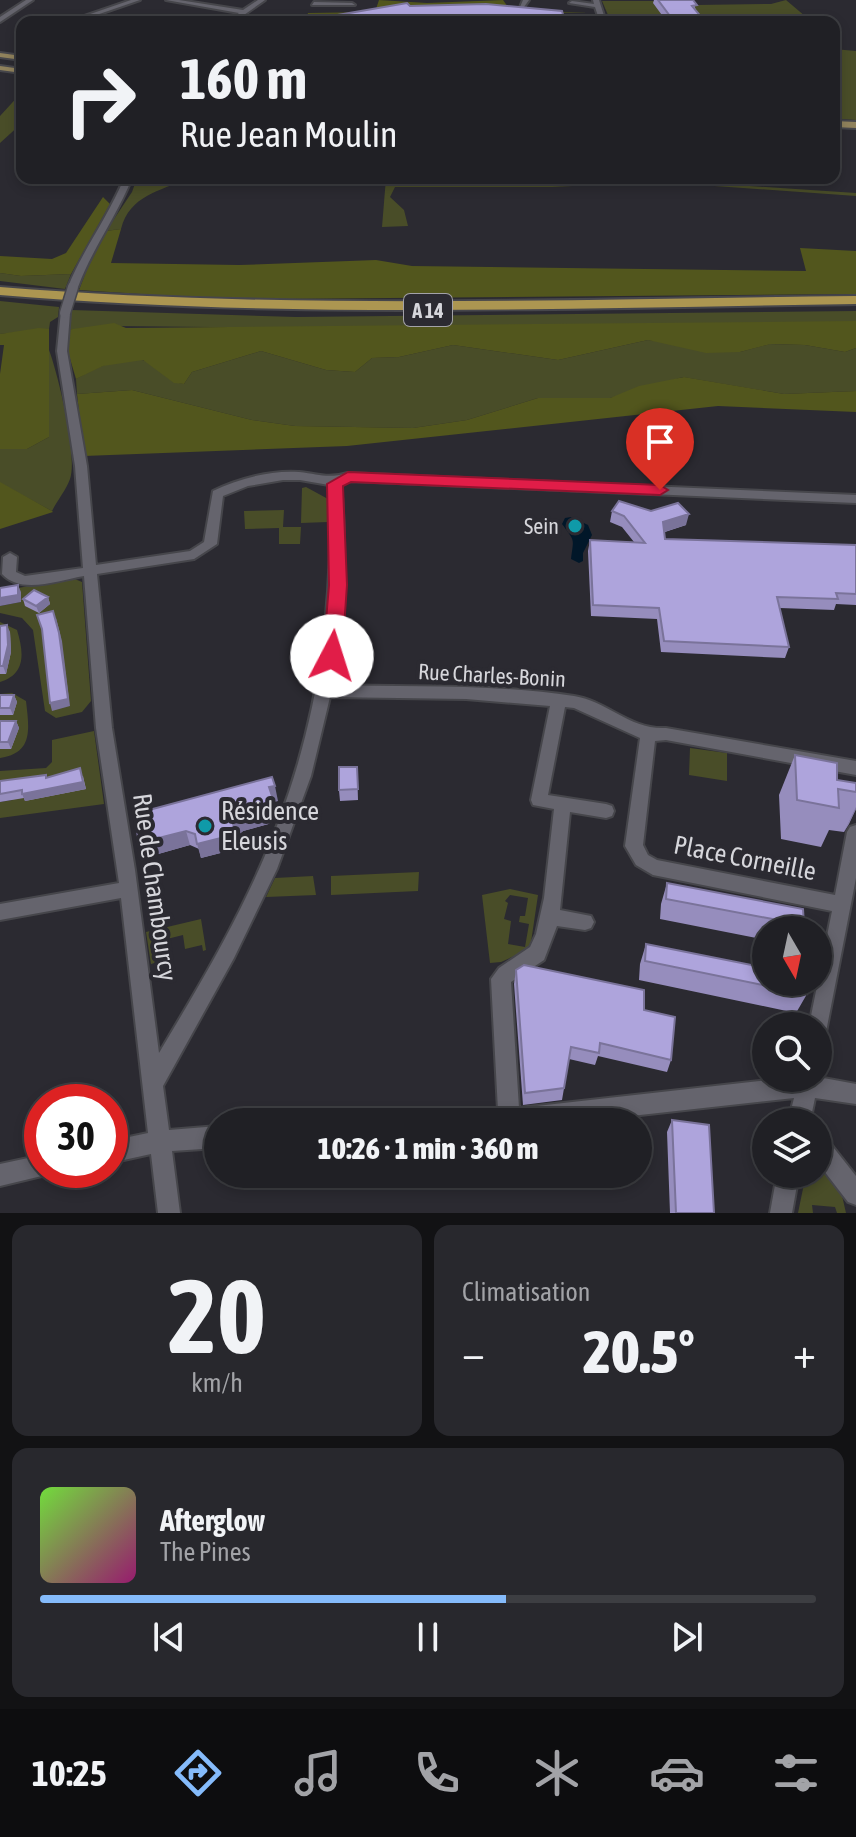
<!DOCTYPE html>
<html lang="fr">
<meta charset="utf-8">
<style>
body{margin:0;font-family:"Asap Condensed",sans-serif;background:#28282d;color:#f1f3f6;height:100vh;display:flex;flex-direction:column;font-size:30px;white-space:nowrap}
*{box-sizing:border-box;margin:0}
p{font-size:26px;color:#a2a3a7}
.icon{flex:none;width:44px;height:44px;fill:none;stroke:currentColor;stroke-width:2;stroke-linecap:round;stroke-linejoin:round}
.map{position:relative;height:1213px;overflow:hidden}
.drawer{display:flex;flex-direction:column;gap:12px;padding:12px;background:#121214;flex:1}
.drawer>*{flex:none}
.banner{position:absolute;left:16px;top:16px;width:824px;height:168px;border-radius:16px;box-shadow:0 4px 12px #0003,0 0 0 2px #3d3e42;background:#202025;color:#f1f3f6;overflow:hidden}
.needle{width:52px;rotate:171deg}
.tools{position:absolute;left:752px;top:916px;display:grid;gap:16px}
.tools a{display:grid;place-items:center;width:80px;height:80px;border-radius:50%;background:#202025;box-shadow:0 4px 12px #0003,0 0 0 2px #3d3e42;font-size:40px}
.speed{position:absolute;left:24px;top:1084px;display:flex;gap:16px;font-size:40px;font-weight:700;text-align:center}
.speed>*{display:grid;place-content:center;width:104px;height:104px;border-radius:50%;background:#202025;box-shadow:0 4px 12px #0003,0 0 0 2px #3d3e42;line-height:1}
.speed .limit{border:12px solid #d22;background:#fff;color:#111}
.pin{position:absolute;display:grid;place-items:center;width:68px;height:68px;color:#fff;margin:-82px -34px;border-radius:50% 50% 50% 0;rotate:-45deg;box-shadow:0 0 8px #0007}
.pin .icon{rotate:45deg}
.me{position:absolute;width:88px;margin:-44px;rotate:5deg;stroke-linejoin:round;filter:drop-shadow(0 0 6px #0008)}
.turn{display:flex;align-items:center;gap:28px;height:168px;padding:0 32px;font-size:36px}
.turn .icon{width:104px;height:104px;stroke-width:2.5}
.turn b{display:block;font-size:56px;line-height:68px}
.big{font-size:60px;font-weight:800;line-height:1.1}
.drawer .widget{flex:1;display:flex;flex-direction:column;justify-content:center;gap:12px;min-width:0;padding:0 28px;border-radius:16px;background:#28282d}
.drawer .dial{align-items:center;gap:0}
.dial b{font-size:104px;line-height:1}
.song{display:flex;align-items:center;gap:24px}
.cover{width:96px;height:96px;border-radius:12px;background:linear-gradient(135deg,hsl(100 70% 55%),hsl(320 70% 35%))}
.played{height:8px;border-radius:4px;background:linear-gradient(90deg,#85bbfb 60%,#3d3e42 60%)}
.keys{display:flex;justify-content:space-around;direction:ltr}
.heat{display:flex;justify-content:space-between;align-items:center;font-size:44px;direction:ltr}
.drawer .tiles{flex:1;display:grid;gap:12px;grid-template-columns:1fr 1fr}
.widget:last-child{grid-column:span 2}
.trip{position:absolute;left:204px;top:1108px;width:448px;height:80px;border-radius:40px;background:#202025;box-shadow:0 4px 12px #0003,0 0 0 2px #3d3e42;font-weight:800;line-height:80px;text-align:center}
.tab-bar{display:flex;height:128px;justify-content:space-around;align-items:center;background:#0d0d0f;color:#a2a3a7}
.tab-bar .icon{width:56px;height:56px}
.tab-bar .selected{color:#85bbfb}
.tab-bar b{font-size:36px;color:#f1f3f6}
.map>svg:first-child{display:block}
.green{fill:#494d28;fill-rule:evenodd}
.forest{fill:#52561d}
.water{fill:#011729}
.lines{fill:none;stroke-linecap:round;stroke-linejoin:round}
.minor-casing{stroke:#46464b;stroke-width:4}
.major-casing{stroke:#46464b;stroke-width:4}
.highway-casing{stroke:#46464b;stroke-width:4}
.minor{fill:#65646d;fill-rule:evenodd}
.major{fill:#90825c;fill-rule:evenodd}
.highway{fill:#ac9651;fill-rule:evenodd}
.minor-bridge-casing{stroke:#46464b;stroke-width:13;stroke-linecap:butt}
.minor-bridge{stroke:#65646d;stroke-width:10}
.wall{fill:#968dbd}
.shaded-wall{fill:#7a739a}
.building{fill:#aea4dc;stroke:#7a739a;stroke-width:2}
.route{fill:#e11d48;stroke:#92132f;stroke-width:2}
.culture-dot{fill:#0f9aa8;stroke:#2b2a31;stroke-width:3}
.labels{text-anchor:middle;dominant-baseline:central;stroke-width:8;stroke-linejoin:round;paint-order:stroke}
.shield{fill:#2b2a31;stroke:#a3a2a8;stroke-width:2}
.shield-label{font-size:20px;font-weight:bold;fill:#d6d6db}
.poi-label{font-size:22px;fill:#d6d6db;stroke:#2b2a31;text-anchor:end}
.street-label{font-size:22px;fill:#d6d6db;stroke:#2b2a31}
.near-poi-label{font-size:26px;fill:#d6d6db;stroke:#2b2a31;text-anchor:start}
.near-street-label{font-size:26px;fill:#d6d6db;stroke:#2b2a31}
</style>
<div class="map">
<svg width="856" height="1213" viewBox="0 0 856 1213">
<rect width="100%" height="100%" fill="#2b2a31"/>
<path class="green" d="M786,0L812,22H611L602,1H692L696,5L771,4Z
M834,49L856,51V120L842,119L834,73Z
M22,92V123L0,143V116Z
M137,178H188C159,192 130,195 121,229L106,231L132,192Z
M386,178H630L856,193V196L658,182L552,187H395L390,197L404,210L408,226L382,227Z
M0,273L21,276L71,274L65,289L0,281Z
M0,301L59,307L58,317L50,322L49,329L0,334Z
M71,310L296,317L856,311V322L306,328L116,326L66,330Z
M648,340L740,352L770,344L805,345L845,352L856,348V391L784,394L683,377L610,398H538L467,420L413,428L295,426L252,420L132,390L77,394L76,379C94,370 124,352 145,361C160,367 166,382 184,384L192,372L261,351L326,370L355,372L372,358L399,357L453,345L558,360Z
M49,350C58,374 78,456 70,479C66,490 57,501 52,511L0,483V449H27L49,437Z
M306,487L328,499V522L301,523L302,488Z
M284,510L283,527H301L300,544H279V528L245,529L244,511Z
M70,577L82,582L91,701L82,712L56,718L45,711L33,630L22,618L0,613V606L21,602V592L14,589Z
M0,622L17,630C24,653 26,674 0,682Z
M12,693L26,701C29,728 34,753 0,758V749H11L0,735V715H13L0,702V694Z
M94,731L104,804L0,818V802L13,800L0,788V771L46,768L52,762V740Z
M690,748L727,753V781L689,775Z
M419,872L418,891L331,895V876Z
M313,876L316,895L266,897L275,878Z
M510,889L538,895L530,949L501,962L490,963L482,895ZM510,895L528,898L525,916H520L519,922L529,924L525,947L508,944L511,921L504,919L508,903L505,901Z
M201,919L206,950L203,951L202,945L185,949L183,935L167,939L164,945L165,960L151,964L146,932Z
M818,1159L838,1178L846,1213H837L835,1207L812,1205L813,1213H798L806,1174H818Z"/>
<path class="forest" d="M379,0L427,3L503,0L510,10L589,13L507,12L495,10L493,5H480L329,17L324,22H305L308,13L375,12Z
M103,197L110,204L71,274L21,276L0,273V256L52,259L66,253Z
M121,229L111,263L239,265L376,260L412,266L806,271L800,248L856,251V294L272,299L201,298L79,290L92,256L106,231Z
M856,321V348L845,352L805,345L771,344L740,352L706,353L648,340L558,360L453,345L399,357L372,358L355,372L326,370L261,351L192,372L184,384L174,383L143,360L103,366L76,379L68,352L66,330L114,323L126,328Z
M39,328L49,329V437L27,449H0V374L4,345H0V334Z
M684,377L784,394L856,391V412L718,406L347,446L84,456L77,394L132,390L252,420L295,426L413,428L467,420L538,398H610L639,386Z
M0,482L52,511L53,512L0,529Z"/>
<path class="water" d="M571,517L588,525L592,535L583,553V561L579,563L571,559C574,537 575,542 562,524L565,518Z"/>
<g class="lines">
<g class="minor-casing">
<path id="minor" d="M26,0H33L0,22V17Z
M131,0H140L76,22H67Z
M166,0H179L243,10L258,0H265L234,22H227L239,13Z
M523,0H529L524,7H520Z
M593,0H599L606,22H600L595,7L569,3L572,1L594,4Z
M314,2L352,3L355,5H312Z
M124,178H132C117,216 92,249 78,287L70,289L68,287C83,249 109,216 124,178Z
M61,311L70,313L67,351L87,466L96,565L190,551L204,542L213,491C238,479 270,470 299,472C319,474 327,479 348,473L856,495V503L350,481L341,484C347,551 345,619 332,685C411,687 496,684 574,696C607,701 630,730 666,728L856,761V775L666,740L655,741L643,845L648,855L657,860L835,895L847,832L850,827L856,825V878L825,1037L818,1040V1026H809L832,911L653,875L636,865L625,846L640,738L574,708L565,707L548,795L606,804L612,806L614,811L612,816L606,818L570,812L560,910L591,916L594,922L591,928L585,930L557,926L544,960L511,982L519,1108L786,1078L818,1077L856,1084V1104L815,1098L810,1122H788L794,1098L577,1122H472L476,1115L498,1110L491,979L499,968L530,947L536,934L544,898L554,809L533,805L531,800L550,706L466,699L330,697L311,776L277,869L234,958L163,1086L169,1130L218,1126V1148L172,1151L180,1213H158L151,1154L110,1163V1141L148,1133L121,898L0,920V904L119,883L96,728L84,576C59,580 21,595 2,574L3,557L10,553L17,557L16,572L25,576L83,568L75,466L57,351ZM283,480H300L329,485C336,629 311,763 248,893C222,948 190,1001 159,1053L135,870L112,728L97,574L194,559L217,544L223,496L248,486Z
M818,1135L826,1138L856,1176V1205L848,1202L818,1163Z
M42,1155V1170H51L50,1174L0,1186V1164Z
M777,1174H799L792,1213H770Z"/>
</g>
<g class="major-casing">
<path id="major" d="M0,53L22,56V60L0,57Z
M0,66L22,69V73L0,70Z
M834,121L856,122V128L834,127Z"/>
</g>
<g class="highway-casing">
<path id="highway" d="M0,287C285,310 570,299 856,296V304C570,308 285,319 0,295Z"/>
</g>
<use href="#minor" class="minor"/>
<use href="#major" class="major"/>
<use href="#highway" class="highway"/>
<g class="minor-bridge-casing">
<path id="minor-bridge" d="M65,313L73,287"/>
</g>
<use href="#minor-bridge" class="minor-bridge"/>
</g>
<path class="wall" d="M654,0H693L696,11L703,19V22H667L653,3Z
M834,81L840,99L838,110H834Z
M612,511L686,525L665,532V539L856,545V605L836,604L834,610L780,608L789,647L785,658L661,652L657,619L591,616L588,551L590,540L634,542L622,527L610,522Z
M48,597L50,604L39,613L25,606L23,599Z
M0,626L10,632L11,652L6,674H0Z
M0,695H14L17,702L13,715H0Z
M0,721H16L19,728L11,749H0Z
M795,755L837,780L856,783V809L849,824L844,832L829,830L821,847L781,839L779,795Z
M357,767L358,800L340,801L339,790Z
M83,776L86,789L25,801L24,798L0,802V781Z
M278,801L273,802L275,814L272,823L243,831L237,837L240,848L201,858L199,849L190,845L144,858L139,843L134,814Z
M667,883L804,925L801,930H766V940L660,919L661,904Z
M646,944L807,994L796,1013L639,980L640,964Z
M516,970L644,1010L671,1060L667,1072L598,1056L595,1065L569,1059L562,1100L523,1105L514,984Z
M672,1120L714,1213H670L667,1132Z"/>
<path class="shaded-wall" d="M689,514L686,525L661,533L663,522Z
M18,585L21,592V602L0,606V598Z
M48,597L50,604L39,613L36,606Z
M56,618L62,641L70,706L52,711L50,703Z
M7,625L10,632L11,652L6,674L3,666Z
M14,695L17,702L13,715L10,708Z
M16,721L19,728L11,749L8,742Z
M80,768L86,789L25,801L22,794Z
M275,786L278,801L273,802L275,814L272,823L243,831L237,837L240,848L201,858L197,844L233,824L269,787Z
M856,807V809L844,832Z
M186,831L190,845L144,858L139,843Z"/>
<path class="building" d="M658,0H693L697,5L692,6L703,19L673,20Z
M407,3L410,6L486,4L562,11L565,22H336L338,15Z
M834,81H836L840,99H834Z
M619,501L651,511L678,503L689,514L663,522L665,539L856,545V594L836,593L838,599L777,597L789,647L664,641L659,608L593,605L590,540L645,543L624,516L612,511Z
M18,585V595L0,598V588Z
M34,590L48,597L36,606L23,599Z
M53,611L59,633L68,699L50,703L42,629L37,615Z
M7,625L8,645L3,666H0V626Z
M0,695H14L10,708H0Z
M0,721H16L8,742H0Z
M795,755L837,763V780L856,783V792L838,789L839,808L797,800Z
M339,767H357L358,789L339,790Z
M80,768L83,782L22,794V790L0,794V781L46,775V778Z
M272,777L275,786L269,787L273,799L269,808L239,817L233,824L237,834L197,844L195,834L186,831L139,843L134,814Z
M667,883L803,909L804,925L666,899Z
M646,944L766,968V982H806L807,994L645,961Z
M524,965L644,990V1010L675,1017L671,1060L600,1043L599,1053L571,1047L564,1088L525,1093L516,970Z
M672,1120L709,1125L714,1213H676Z"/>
<path class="route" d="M348,472L660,485L668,490L660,495L351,482L343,486L347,585L342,656L332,663L323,656L329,585L327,484Z"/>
<g class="culture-dot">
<circle cx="575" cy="526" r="8"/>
<circle cx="205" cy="826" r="8"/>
</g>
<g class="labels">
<rect class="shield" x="404" y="294" width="48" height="32" rx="6"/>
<g class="shield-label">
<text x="428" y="310">A 14</text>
</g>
<g class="poi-label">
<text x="559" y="526">Sein</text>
</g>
<g class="street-label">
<text transform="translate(492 675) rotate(3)">Rue Charles-Bonin</text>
</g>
<g class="near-poi-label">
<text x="221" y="811">Résidence<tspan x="221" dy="30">Eleusis</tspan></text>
</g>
<g class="near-street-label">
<text transform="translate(745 858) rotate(11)">Place Corneille</text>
<text transform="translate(155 887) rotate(82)">Rue de Chambourcy</text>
</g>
</g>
</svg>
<div class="tools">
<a><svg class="needle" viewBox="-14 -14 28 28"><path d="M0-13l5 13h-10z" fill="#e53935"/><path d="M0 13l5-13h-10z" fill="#a2a3a7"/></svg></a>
<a><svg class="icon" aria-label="search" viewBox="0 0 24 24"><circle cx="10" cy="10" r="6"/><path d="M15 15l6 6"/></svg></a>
<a><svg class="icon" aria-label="layers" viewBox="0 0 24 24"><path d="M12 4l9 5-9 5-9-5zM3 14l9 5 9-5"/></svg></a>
</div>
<div class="speed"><div class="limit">30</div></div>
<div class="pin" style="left:660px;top:490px;background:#d93025"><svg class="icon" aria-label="arrive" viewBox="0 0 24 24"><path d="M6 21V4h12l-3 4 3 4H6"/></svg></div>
<svg class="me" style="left:332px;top:656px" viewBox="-20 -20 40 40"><circle r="19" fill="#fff"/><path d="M0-13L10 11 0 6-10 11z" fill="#e11d48"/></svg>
<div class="trip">10:26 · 1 min · 360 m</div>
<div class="banner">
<div class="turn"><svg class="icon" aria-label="right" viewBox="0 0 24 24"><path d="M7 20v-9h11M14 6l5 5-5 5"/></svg><div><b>160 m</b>Rue Jean Moulin</div></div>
</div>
</div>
<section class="drawer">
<div class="tiles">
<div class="widget dial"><b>20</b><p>km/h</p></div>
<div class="widget"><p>Climatisation</p>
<div class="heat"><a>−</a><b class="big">20.5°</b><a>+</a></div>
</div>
<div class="widget">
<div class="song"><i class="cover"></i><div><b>Afterglow</b><p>The Pines</p></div></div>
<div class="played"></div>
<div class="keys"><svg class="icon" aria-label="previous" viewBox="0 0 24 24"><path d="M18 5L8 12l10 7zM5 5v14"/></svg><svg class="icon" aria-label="pause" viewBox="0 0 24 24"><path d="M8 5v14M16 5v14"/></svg><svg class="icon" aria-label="next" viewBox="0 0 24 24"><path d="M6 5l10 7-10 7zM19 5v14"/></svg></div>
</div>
</div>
</section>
<nav class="tab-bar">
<b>10:25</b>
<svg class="icon selected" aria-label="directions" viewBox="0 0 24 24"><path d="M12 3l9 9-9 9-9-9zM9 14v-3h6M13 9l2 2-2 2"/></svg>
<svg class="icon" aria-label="music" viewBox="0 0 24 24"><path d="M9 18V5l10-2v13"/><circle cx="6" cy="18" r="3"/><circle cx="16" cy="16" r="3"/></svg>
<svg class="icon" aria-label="phone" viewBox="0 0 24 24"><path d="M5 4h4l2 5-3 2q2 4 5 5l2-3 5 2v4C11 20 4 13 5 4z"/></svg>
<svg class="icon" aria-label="climate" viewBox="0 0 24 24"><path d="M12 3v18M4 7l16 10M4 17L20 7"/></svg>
<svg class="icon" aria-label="car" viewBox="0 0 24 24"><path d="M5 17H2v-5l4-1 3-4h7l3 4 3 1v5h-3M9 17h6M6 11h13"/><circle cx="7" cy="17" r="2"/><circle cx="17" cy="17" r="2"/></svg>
<svg class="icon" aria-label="filters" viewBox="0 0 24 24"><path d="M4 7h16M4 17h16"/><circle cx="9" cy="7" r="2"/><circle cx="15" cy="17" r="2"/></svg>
</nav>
